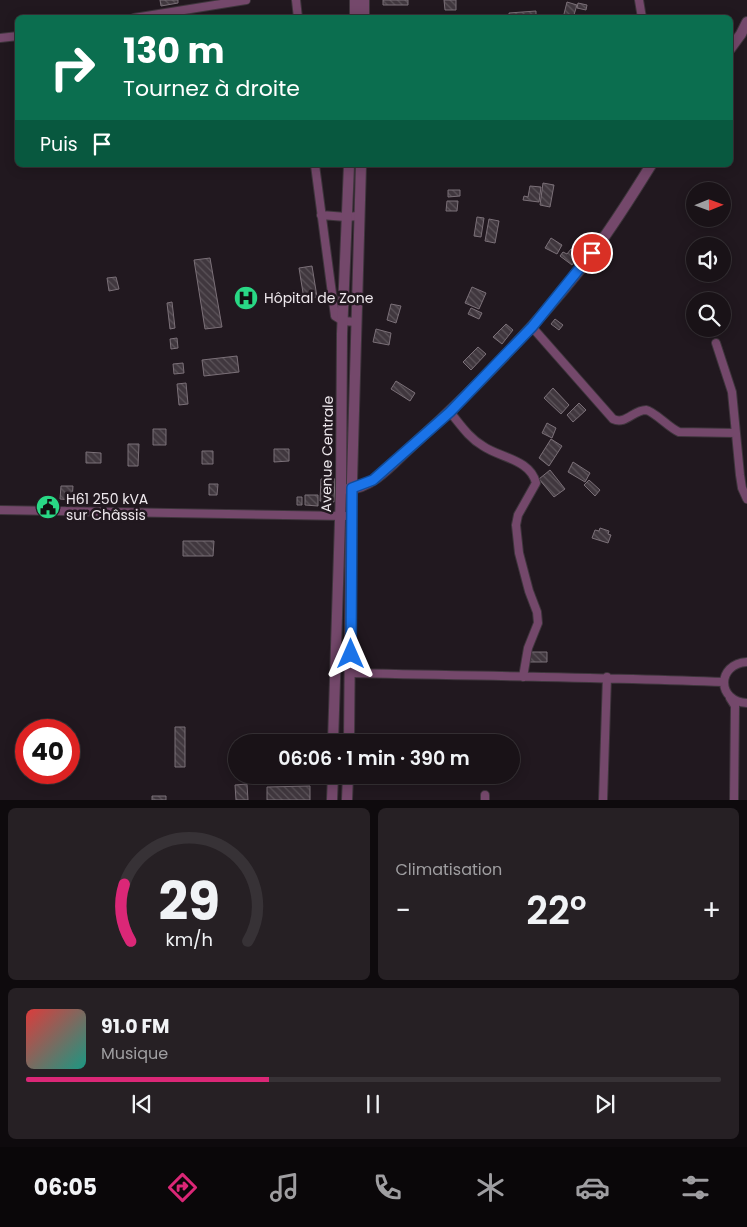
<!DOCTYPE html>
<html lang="fr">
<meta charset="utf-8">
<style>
body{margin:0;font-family:Poppins,sans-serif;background:#262024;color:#f1f3f6;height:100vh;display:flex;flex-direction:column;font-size:19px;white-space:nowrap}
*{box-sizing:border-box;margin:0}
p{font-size:16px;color:#9f9ea1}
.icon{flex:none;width:28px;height:28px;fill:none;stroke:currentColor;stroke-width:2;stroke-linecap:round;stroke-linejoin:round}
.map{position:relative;height:800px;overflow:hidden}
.sheet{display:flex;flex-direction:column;gap:8px;padding:8px;background:#0e0a0d;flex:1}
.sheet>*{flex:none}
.hud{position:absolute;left:15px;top:15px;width:718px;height:152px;border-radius:8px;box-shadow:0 2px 12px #0003,0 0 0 1px #373236;background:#0b6e4f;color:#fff;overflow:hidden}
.needle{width:32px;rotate:89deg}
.buttons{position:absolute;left:686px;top:182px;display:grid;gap:10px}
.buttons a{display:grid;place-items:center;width:45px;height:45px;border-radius:50%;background:#191217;box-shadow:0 2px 12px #0003,0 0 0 1px #373236;font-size:25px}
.speed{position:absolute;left:15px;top:719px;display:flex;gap:10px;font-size:25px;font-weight:700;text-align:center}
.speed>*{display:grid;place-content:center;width:65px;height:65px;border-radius:50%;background:#191217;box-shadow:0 2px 12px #0003,0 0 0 1px #373236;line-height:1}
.speed .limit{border:8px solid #d22;background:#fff;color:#111}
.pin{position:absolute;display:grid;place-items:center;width:42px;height:42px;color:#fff;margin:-21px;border:2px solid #fff;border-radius:50%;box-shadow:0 1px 5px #0007}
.me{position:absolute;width:55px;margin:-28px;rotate:0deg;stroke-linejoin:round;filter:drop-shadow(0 0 4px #0008)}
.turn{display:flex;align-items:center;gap:18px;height:105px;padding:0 25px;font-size:22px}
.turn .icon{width:65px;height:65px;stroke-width:2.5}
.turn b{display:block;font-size:35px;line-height:42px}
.then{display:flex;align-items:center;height:48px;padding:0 25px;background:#0003;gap:10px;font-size:19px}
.big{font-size:38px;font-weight:600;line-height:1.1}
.sheet .card{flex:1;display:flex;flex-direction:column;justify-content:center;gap:8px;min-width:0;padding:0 18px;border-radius:8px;background:#262024}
.sheet .dial{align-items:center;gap:0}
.dial svg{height:130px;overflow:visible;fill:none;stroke:#373236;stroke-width:7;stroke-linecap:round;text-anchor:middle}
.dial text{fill:#f1f3f6;stroke:none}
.song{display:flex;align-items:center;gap:15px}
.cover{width:60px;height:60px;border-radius:8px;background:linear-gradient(135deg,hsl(0 70% 55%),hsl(170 70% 35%))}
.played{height:5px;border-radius:2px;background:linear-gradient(90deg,#db2777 35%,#373236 35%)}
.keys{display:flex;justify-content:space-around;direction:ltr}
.heat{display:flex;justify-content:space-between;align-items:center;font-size:28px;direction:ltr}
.sheet .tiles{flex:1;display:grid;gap:8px;grid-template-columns:1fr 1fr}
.card:last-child{grid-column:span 2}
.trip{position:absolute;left:228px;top:734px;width:292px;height:50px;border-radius:25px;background:#191217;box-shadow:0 2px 12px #0003,0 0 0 1px #373236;font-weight:600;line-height:50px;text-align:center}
.tab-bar{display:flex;height:80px;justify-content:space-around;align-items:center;background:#0a0709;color:#9f9ea1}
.tab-bar .icon{width:35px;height:35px}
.tab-bar .selected{color:#db2777}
.tab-bar b{font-size:22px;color:#f1f3f6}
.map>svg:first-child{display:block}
.building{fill:url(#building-back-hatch);stroke:#7b7078}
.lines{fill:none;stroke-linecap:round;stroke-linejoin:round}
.minor-casing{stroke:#3e353c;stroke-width:10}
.tertiary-casing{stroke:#3e353c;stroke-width:12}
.minor{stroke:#74486b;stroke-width:8}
.tertiary{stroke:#74486b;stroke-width:10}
.route-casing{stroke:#114b97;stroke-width:12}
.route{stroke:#1a73e8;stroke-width:9}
.labels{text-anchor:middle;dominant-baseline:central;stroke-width:5;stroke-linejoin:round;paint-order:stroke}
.poi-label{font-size:14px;fill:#eee8ed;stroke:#21181f;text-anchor:start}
.street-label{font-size:14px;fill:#eee8ed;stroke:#21181f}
</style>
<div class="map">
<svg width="747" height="800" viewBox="0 0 747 800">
<defs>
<pattern id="building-back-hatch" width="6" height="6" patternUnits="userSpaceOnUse" patternTransform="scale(1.25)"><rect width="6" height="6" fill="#40373e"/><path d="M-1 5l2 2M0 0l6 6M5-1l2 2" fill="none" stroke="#5c545a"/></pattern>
</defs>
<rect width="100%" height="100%" fill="#21181f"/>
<path class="building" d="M160,0H178V3L161,6Z
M383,0H408V5H383Z
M444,0H456V10H445Z
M567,2L577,5L573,18H563Z
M578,3L587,5L586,10L577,8Z
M536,11V18H509V13Z
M543,183L554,185L550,207L540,205Z
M530,186L541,187L539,202L523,200L524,196L528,197Z
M448,190H460V196L448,197Z
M447,201H458L457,211H446Z
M477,217L484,218L481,237L474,236Z
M489,219L499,221L495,243L485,241Z
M551,238L562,245L557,254L545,248Z
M571,249L579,255L572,265L560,256L563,252L567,254Z
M210,258L222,327L205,329L194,260Z
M312,266L317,297L304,299L299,268Z
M116,277L119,289L109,291L107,278Z
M472,287L486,293L479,309L465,303Z
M172,302L175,328L170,329L167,303Z
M391,304L401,306L396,323L387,320Z
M471,308L482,313L479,319L468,314Z
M555,319L563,325L559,330L551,324Z
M506,324L513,330L502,344L493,337Z
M376,329L391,333L389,345L373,342Z
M177,338L178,348L171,349L170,339Z
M478,347L486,354L471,370L463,362Z
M237,356L239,372L204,376L202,360Z
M183,363L184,373L174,374L173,364Z
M396,381L415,393L410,401L391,389Z
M186,383L188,404L179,405L177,384Z
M553,388L569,405L561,414L544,398Z
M579,403L586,410L573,422L567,415Z
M547,423L556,428L552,438L542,433Z
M153,429H166V445H153Z
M551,439L562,446L549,466L539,458Z
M128,444H139L138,466H128Z
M274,449H289V461L274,462Z
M202,451H213V464H202Z
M86,452L101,453V463H86Z
M573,462L590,473L585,482L568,472Z
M550,470L565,489L554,497L539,479Z
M321,479H335L334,502L320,501Z
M589,480L600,490L595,496L584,485Z
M209,484H218L217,495H209Z
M61,486H73L72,500L60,499Z
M305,495H318V506L305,505Z
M297,497H302V505H297Z
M600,528L609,531L608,534L611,535L608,543L592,538L595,530L599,531Z
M183,541H214L213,556H183Z
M530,652H547V662H530Z
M175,727H185V767H175Z
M247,784L248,800H236L235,785Z
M310,786V800H267V787Z
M152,796H166V800H152Z"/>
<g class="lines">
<g class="minor-casing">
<path id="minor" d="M296,0L298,18
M639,0L642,18
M134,18L246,0
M0,38L18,36
M315,165L335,316L343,321L356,322
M321,215L346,217L358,216
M532,327L613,419C626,425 633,410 646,410C654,411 669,428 679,432L736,433
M716,343L732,392L740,475L742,488L747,499
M450,412C460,424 469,438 483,446C500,458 530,459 536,483L518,515L516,525L519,553L529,591L537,612L538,623L528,648L523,677
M0,510L345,516
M747,662C716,664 717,702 747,703
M351,673C475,676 599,677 724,682
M730,698L735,706L734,800
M485,795V800
M603,800L607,677"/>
</g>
<g class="tertiary-casing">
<path id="tertiary" d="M355,18V0
M364,18V0
M730,49L741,34L747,22
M348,489C374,488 395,461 413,445C474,390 532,330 583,266C608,234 630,199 651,165
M333,742L341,489L342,334L349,165
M349,742L351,516L361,165
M332,800L333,775
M347,800L348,775"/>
</g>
<use href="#minor" class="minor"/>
<use href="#tertiary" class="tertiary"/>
</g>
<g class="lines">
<g class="route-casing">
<path id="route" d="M351,654L352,488L373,480L450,412L532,327L592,253"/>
</g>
<use href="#route" class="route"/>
</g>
<defs>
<g id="hospital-disc" transform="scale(1.25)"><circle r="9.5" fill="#29d885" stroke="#21181f"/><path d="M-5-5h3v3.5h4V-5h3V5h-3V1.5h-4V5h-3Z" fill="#111"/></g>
<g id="civic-disc" transform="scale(1.25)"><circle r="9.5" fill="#29d885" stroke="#21181f"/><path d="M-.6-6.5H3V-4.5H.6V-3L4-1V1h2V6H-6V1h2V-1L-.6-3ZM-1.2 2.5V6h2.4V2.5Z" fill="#111"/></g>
</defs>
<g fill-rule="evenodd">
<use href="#hospital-disc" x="246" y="298"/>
<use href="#civic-disc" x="48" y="507"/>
</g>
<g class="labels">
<g class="poi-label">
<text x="264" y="298">Hôpital de Zone</text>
<text x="66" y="499">H61 250 kVA<tspan x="66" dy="16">sur Châssis</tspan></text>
</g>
<g class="street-label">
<text transform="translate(327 454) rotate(-89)">Avenue Centrale</text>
</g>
</g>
</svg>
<div class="buttons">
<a><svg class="needle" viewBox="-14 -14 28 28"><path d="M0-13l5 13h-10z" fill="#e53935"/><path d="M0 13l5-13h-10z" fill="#9f9ea1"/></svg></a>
<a><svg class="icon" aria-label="sound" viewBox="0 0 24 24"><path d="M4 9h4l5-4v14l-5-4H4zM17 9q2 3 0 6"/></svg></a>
<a><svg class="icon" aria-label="search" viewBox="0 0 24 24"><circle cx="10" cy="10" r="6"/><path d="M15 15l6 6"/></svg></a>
</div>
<div class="speed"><div class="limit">40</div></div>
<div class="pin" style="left:592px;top:253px;background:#d93025"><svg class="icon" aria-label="arrive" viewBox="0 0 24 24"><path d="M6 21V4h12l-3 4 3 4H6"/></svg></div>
<svg class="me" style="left:351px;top:654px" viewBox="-20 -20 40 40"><path d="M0-17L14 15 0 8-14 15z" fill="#1a73e8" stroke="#fff" stroke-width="4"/></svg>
<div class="trip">06:06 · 1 min · 390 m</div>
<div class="hud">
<div class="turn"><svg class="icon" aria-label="right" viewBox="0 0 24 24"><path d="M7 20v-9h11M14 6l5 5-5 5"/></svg><div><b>130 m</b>Tournez à droite</div></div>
<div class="then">Puis<svg class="icon" aria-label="arrive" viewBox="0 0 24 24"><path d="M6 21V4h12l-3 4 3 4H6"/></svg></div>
</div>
</div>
<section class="sheet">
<div class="tiles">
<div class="card dial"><svg viewBox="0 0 100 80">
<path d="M14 69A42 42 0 1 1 86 69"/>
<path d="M14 69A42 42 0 0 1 10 34" stroke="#db2777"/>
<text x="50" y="56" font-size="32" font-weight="700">29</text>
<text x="50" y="72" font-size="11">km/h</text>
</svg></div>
<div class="card"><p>Climatisation</p>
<div class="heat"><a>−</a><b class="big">22°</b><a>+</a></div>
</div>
<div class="card">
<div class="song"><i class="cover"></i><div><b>91.0 FM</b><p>Musique</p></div></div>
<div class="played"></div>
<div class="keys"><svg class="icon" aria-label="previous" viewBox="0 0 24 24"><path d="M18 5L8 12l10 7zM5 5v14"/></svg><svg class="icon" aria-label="pause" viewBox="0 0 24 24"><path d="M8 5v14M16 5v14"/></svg><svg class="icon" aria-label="next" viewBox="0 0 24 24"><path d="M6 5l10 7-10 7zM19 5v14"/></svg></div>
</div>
</div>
</section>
<nav class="tab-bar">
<b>06:05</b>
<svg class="icon selected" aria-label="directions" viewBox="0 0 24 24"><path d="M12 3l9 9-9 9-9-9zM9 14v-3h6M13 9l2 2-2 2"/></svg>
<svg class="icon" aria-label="music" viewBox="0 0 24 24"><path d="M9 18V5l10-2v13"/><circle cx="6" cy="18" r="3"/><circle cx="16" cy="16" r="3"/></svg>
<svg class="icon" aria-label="phone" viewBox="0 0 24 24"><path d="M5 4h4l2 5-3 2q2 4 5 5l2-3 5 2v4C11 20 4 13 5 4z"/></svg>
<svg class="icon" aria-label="climate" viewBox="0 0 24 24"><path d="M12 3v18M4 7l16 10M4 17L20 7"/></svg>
<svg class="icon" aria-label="car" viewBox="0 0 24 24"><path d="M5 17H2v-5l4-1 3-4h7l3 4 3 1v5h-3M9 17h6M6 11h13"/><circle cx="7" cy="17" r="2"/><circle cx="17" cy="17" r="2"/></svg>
<svg class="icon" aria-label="filters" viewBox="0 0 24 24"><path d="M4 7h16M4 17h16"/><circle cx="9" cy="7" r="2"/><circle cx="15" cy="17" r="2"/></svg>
</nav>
